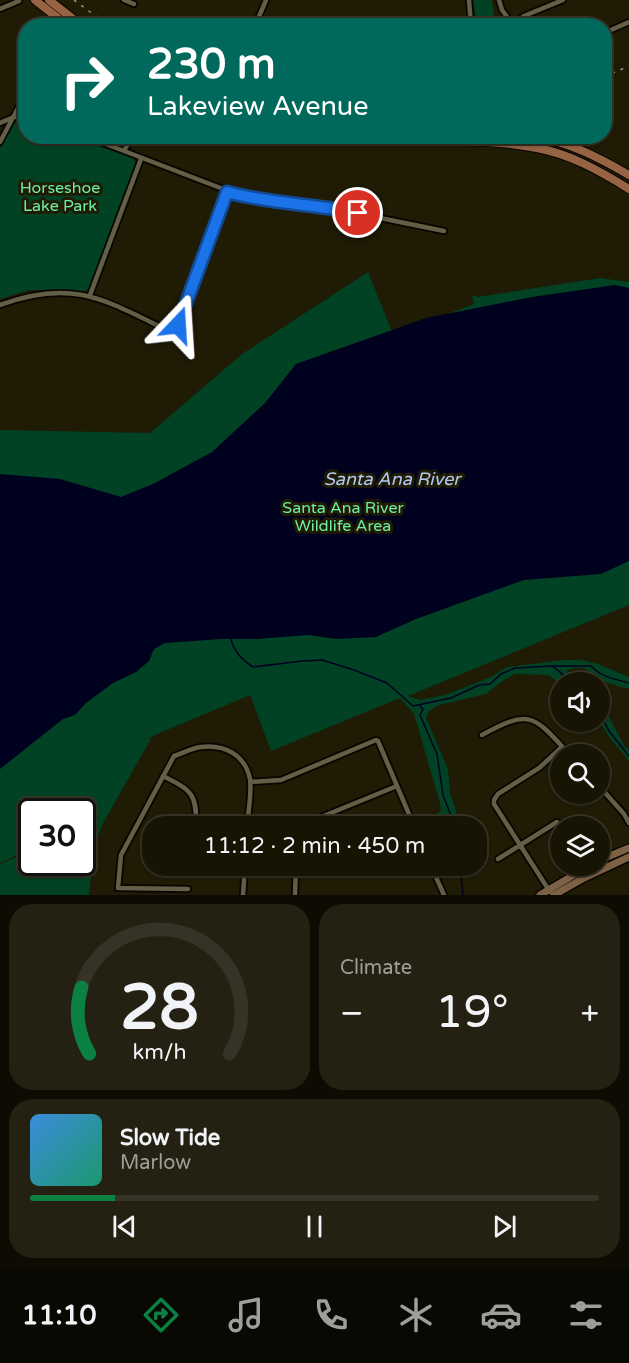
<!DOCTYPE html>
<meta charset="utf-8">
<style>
body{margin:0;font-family:"Varela Round",sans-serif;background:#242113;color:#f1f3f6;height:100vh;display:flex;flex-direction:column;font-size:22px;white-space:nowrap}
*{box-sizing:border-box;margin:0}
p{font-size:20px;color:#9e9e9a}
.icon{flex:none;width:33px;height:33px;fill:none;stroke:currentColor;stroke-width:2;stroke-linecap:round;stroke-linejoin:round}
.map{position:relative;height:895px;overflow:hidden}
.details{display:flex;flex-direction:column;gap:9px;padding:9px;background:#0d0b02;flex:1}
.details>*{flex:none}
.top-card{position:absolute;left:18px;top:18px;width:594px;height:126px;border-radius:24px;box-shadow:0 2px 4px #0004,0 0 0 2px #363326;background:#00695c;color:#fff;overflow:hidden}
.fabs{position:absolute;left:550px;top:672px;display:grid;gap:12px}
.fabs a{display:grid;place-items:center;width:60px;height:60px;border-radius:50%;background:#171404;box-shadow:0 2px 4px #0004,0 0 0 2px #363326;font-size:30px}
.speed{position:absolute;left:18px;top:798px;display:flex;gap:12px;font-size:30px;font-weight:700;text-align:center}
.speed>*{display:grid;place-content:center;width:78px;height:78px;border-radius:50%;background:#171404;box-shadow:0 2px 4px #0004,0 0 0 2px #363326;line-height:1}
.speed .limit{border:3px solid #111;border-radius:9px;background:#fff;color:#111}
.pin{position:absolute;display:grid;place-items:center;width:51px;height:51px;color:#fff;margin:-26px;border:3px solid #fff;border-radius:50%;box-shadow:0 2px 6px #0007}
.me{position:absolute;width:66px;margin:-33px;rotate:20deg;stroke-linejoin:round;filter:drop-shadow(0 0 4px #0008)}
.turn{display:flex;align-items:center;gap:21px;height:126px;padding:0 30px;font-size:27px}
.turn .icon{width:78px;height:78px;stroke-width:2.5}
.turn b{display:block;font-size:42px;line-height:51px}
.big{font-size:45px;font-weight:600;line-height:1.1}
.details .widget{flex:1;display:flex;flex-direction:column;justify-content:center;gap:9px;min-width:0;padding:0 21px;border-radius:24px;background:#242113}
.details .dial{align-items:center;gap:0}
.dial svg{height:156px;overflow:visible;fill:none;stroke:#363326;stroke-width:7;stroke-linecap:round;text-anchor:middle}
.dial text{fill:#f1f3f6;stroke:none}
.song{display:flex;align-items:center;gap:18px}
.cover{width:72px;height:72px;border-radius:9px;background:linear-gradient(135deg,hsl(210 70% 55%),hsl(160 70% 35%))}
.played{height:6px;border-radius:3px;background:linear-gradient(90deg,#0b8043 15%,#363326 15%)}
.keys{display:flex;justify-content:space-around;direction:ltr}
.heat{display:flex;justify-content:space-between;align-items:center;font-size:33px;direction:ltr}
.details .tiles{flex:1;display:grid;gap:9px;grid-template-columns:1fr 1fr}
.widget:last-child{grid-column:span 2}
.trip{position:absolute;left:142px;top:816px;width:345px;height:60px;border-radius:24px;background:#171404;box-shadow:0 2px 4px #0004,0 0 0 2px #363326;font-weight:600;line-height:60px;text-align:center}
.dock{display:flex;height:96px;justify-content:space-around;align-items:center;background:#090802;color:#9e9e9a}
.dock .icon{width:42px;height:42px}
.dock .selected{color:#0b8043}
.dock b{font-size:27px;color:#f1f3f6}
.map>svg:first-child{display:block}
.green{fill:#004223}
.water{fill:#00001f}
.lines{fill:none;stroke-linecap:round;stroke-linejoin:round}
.stream{stroke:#00001f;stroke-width:1.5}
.minor-casing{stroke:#090500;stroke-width:8}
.secondary-casing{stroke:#090500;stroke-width:10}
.primary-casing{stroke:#090500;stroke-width:10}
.minor{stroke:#635e46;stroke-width:4.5}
.secondary{stroke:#7d6145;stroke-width:7}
.primary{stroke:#976345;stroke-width:8}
.rail{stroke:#979482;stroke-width:1.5;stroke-dasharray:3 6;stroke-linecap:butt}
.route-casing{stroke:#114b97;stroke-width:15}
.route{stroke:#1a73e8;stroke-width:10}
.labels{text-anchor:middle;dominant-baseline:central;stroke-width:6;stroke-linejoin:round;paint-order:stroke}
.park-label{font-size:16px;fill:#6defa3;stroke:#1f1b05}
.water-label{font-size:18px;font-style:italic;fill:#b0c9f1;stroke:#1f1b05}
</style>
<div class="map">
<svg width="629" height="895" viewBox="0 0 629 895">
<rect width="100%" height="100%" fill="#1f1b05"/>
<path class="green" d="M473,0H492L495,25H477Z
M15,123H25L26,136L74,137L133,158L137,166L89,288L86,291L29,290L0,299V148Z
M368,272L393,334L474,304L472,295L478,297L600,278L629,282V605L408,696L420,700L445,695L491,677L507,667L563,660H581L598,664L629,677V689C621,687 613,685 606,682C589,675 589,663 567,670L577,682L561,684L548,675L515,674L501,682L486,694L439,705L429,711L426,718L448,769L450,793L461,826H449L444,818L435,826H427L426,821L441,811L440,803L414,714L400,698L271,751L250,695L136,743L152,737L102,825L94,847L89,895H0V864L31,851L32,862H82V812H32L31,849L0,863V430L150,433L242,354Z
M600,701L625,747L629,749V761L609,737L600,722Z"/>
<path class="water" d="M615,285L629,288V561L601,574L524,580L416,619L376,637L337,639L308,635L257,639H221L165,643L154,649L149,661L136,672L113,683L86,703L75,715L63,719L0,769V474L60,479L121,497L153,484L212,452L265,403L296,364L426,318L532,297Z"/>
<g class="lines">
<path class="stream" d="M231,639C234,652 242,660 253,667L302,661L322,660L354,670L387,683L413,706L451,698L479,685L490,684L501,674L515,668L552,666L560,672L569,682
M554,666H591C601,677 615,679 629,683
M420,706L423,709L420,715L437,754L443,795L455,826
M600,714L609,731L629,756
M460,866L463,895"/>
<g class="minor-casing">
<path id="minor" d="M124,0L134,4
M469,0L471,26
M499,0L502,10L514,26
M0,9L19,1
M513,25L524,16L563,0
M255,26L266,0
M604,33L629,22
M0,123L14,117H26
M85,136L244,197L336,209L444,231
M0,142L26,93
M124,151L132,136
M90,295L141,159
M0,305C73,278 105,300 169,331H173L178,325L227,192
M482,735C531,708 534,716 569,754
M163,776C191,790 197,793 196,826
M250,782L281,780L376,740L378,741L414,826
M600,787L624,814L629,823
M299,826L397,786
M498,859L557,822
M374,866L394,868L409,866
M431,866L444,895
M188,889L118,888L121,855L174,756C183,753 192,748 201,747C225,744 245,755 250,779C252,794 248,812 247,826
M550,892L494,804V800L498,794L539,768L562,747
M243,895L245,866
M295,895L296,866"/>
</g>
<g class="secondary-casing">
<path id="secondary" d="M600,860L629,848
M540,895L589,866
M554,895L584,878L629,857"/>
</g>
<g class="primary-casing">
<path id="primary" d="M35,0L68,26
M49,0L82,26
M339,136C405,145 472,135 537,148C570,154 600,171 629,189
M532,136C567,141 598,157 629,175"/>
</g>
<use href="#minor" class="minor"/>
<use href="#secondary" class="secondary"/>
<use href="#primary" class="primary"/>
<path class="rail" d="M74,0L109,26
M604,77L629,66"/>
</g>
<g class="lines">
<g class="route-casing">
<path id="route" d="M178,325L227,192C270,204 315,204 358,213"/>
</g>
<use href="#route" class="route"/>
</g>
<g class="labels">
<g class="park-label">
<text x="60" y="188">Horseshoe<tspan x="60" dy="18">Lake Park</tspan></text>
<text x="343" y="508">Santa Ana River<tspan x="343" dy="18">Wildlife Area</tspan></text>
</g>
<g class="water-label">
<text x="392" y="479">Santa Ana River</text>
</g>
</g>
</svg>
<div class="fabs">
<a><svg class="icon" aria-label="sound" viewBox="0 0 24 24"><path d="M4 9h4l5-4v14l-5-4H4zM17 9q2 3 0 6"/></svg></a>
<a><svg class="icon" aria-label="search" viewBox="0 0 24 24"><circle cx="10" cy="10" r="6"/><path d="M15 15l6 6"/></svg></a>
<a><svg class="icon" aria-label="layers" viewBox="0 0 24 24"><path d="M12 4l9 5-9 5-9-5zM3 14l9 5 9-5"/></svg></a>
</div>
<div class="speed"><div class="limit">30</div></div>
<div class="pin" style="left:358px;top:213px;background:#d93025"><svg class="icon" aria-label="arrive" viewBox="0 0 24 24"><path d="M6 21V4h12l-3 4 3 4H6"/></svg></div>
<svg class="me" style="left:178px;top:325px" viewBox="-20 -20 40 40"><path d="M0-17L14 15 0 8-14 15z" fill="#1a73e8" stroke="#fff" stroke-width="4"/></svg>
<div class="trip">11:12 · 2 min · 450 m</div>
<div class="top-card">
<div class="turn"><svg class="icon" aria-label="right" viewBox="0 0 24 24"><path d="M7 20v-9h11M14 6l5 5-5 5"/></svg><div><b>230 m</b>Lakeview Avenue</div></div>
</div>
</div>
<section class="details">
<div class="tiles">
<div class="widget dial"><svg viewBox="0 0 100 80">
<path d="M14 69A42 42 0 1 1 86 69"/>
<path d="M14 69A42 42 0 0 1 10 35" stroke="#0b8043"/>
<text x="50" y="56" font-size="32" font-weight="700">28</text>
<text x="50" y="72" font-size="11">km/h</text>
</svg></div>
<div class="widget"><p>Climate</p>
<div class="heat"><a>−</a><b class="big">19°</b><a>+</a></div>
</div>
<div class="widget">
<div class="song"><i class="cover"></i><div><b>Slow Tide</b><p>Marlow</p></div></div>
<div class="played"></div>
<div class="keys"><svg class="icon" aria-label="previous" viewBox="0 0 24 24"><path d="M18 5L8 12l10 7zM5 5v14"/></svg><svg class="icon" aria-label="pause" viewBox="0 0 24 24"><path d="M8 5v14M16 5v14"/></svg><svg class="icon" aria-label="next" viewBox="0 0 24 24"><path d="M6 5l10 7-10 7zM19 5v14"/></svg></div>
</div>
</div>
</section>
<nav class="dock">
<b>11:10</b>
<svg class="icon selected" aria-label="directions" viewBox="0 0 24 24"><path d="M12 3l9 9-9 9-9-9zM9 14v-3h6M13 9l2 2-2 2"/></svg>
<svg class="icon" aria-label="music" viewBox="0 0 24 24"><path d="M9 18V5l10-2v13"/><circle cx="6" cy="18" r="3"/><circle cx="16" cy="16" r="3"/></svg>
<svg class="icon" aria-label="phone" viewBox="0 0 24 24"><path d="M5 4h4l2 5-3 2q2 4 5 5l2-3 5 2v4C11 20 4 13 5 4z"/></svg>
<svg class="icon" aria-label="climate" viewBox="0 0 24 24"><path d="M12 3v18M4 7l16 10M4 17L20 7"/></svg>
<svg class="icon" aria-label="car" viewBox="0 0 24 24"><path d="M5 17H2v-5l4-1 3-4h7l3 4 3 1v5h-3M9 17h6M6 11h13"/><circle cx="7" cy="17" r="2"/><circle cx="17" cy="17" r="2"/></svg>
<svg class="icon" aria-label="filters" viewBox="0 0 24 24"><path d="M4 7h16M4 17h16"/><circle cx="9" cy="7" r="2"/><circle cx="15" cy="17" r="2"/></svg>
</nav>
